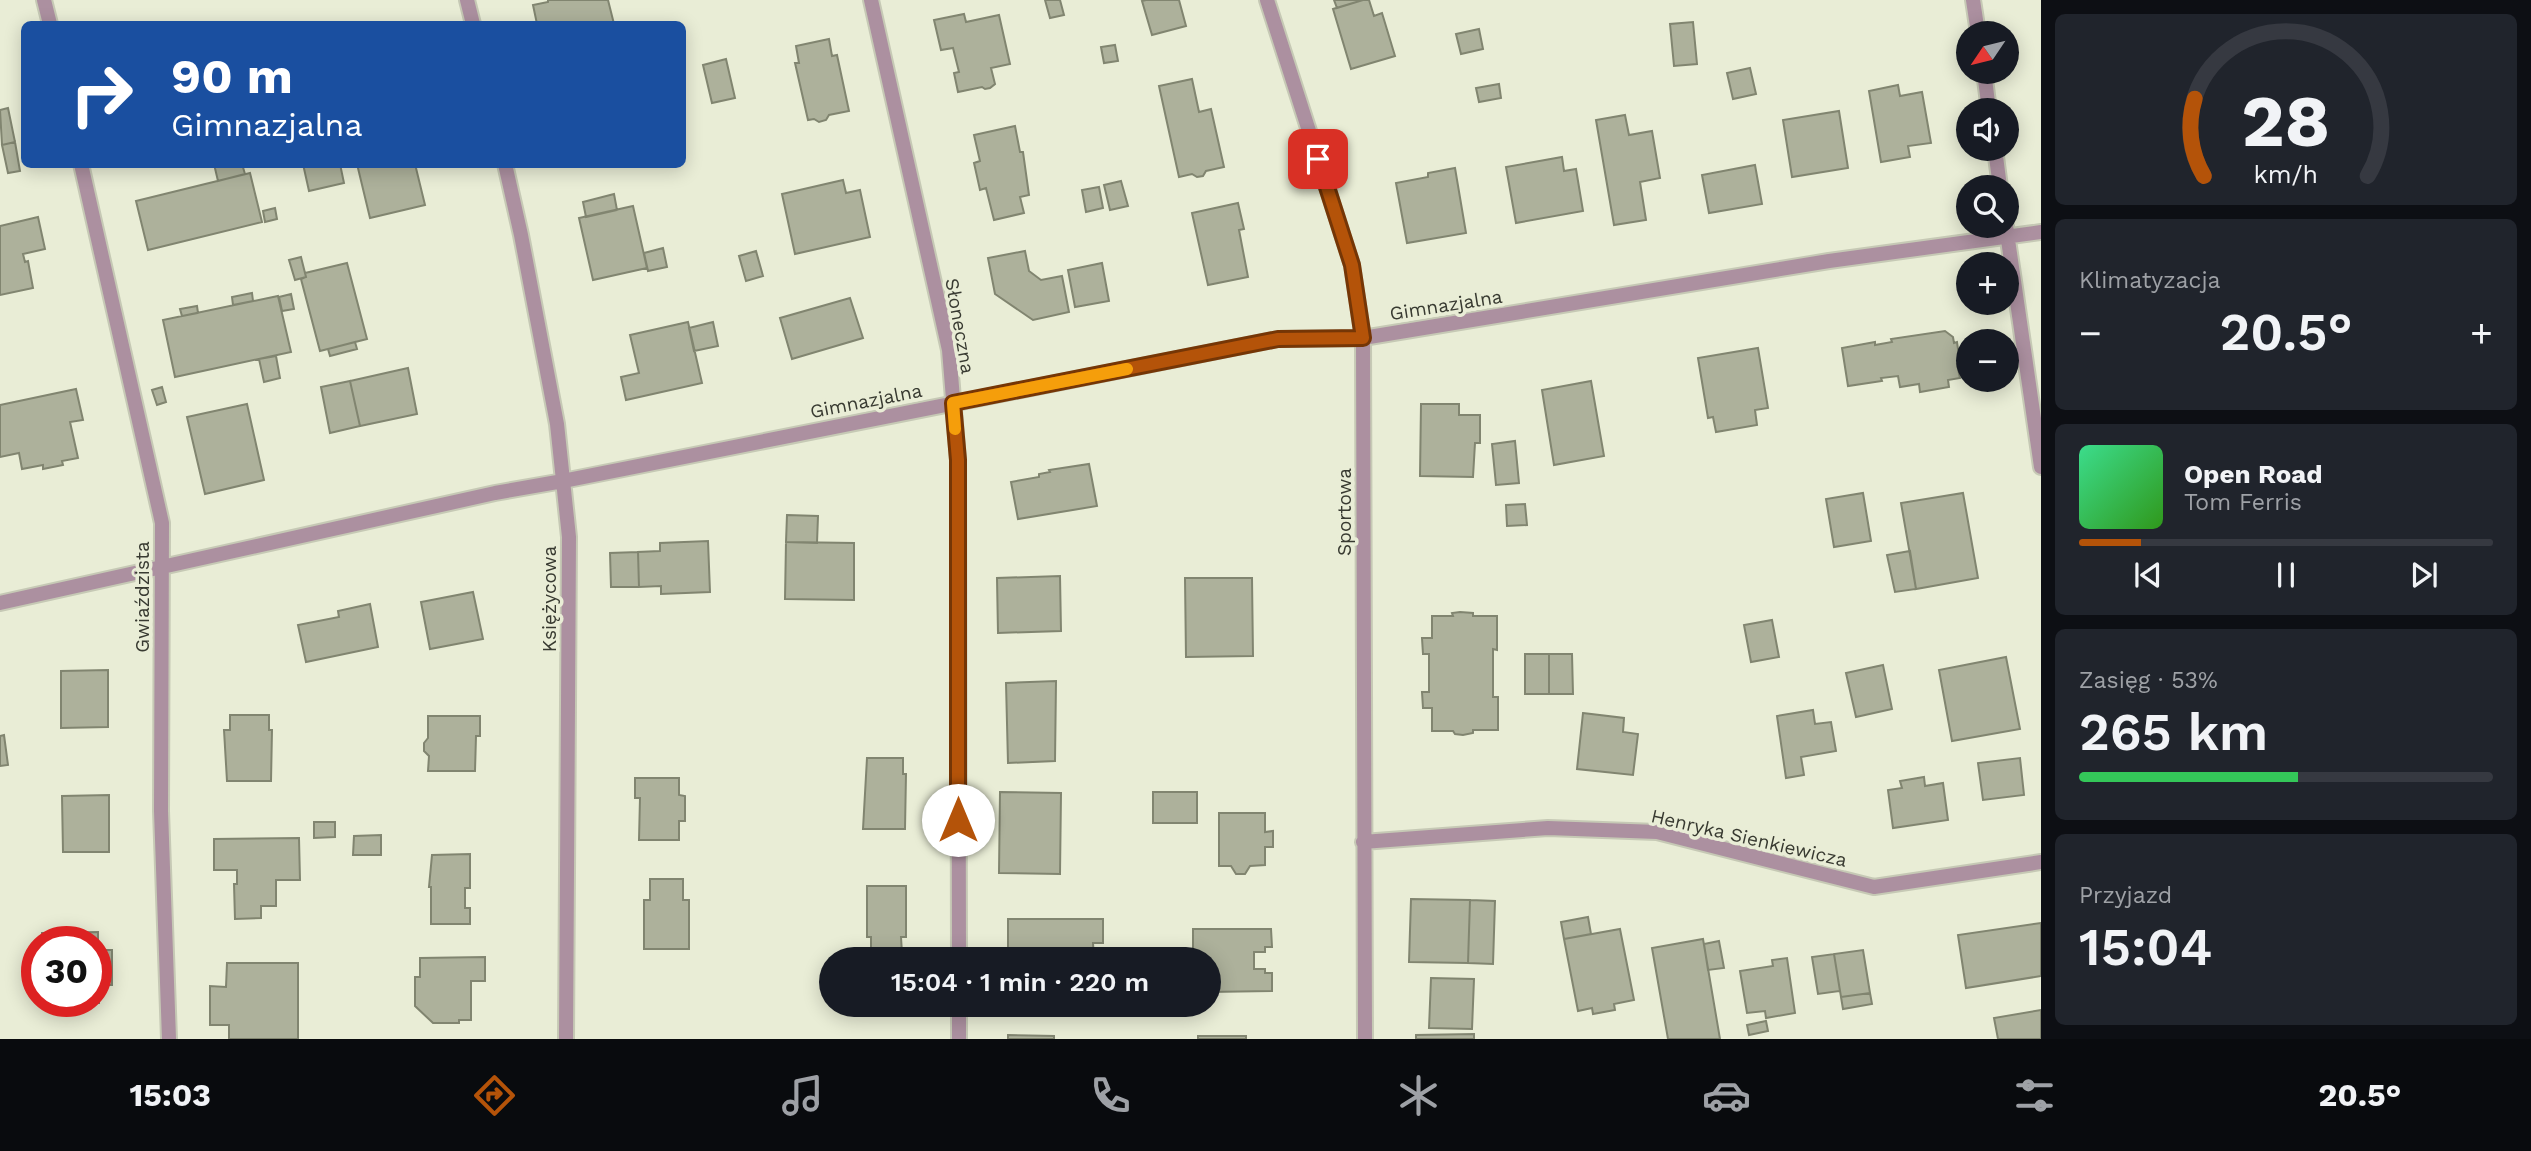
<!DOCTYPE html>
<html lang="pl">
<meta charset="utf-8">
<style>
body{margin:0;font-family:"Work Sans",sans-serif;background:#20242c;color:#f1f3f6;height:100vh;display:flex;flex-direction:column;font-size:26px;white-space:nowrap}
*{box-sizing:border-box;margin:0}
p{font-size:23px;color:#9ea1a6}
.icon{flex:none;width:38px;height:38px;fill:none;stroke:currentColor;stroke-width:2;stroke-linecap:round;stroke-linejoin:round}
.map{position:relative;flex:1;overflow:hidden}
.drawer{display:flex;flex-direction:column;gap:14px;padding:14px;background:#0d0f14;width:490px}
.drawer>*{flex:none}
.banner{position:absolute;left:21px;top:21px;width:665px;height:147px;border-radius:10px;box-shadow:0 4px 18px #0003;background:#1a4fa0;color:#fff;overflow:hidden}
.needle{width:46px;rotate:235deg}
.controls{position:absolute;left:1956px;top:21px;display:grid;gap:14px}
.controls a{display:grid;place-items:center;width:63px;height:63px;border-radius:50%;background:#171b24;box-shadow:0 4px 18px #0003;font-size:35px}
.speed{position:absolute;left:21px;top:926px;display:flex;gap:14px;font-size:35px;font-weight:700;text-align:center}
.speed>*{display:grid;place-content:center;width:91px;height:91px;border-radius:50%;background:#171b24;box-shadow:0 4px 18px #0003;line-height:1}
.speed .limit{border:10px solid #d22;background:#fff;color:#111}
.pin{position:absolute;display:grid;place-items:center;width:60px;height:60px;color:#fff;margin:-30px;border-radius:14px;box-shadow:0 4px 10px #0006}
.me{position:absolute;width:77px;margin:-38px;rotate:0deg;stroke-linejoin:round;filter:drop-shadow(0 0 5px #0008)}
.turn{display:flex;align-items:center;gap:24px;height:147px;padding:0 35px;font-size:32px}
.turn .icon{width:91px;height:91px;stroke-width:2.5}
.turn b{display:block;font-size:49px;line-height:60px}
.big{font-size:52px;font-weight:600;line-height:1.1}
.drawer .tile{flex:1;display:flex;flex-direction:column;justify-content:center;gap:10px;min-width:0;padding:0 24px;border-radius:10px;background:#20242c}
.drawer .dial{align-items:center;gap:0}
.dial svg{height:182px;overflow:visible;fill:none;stroke:#363941;stroke-width:7;stroke-linecap:round;text-anchor:middle}
.dial text{fill:#f1f3f6;stroke:none}
.song{display:flex;align-items:center;gap:21px}
.cover{width:84px;height:84px;border-radius:10px;background:linear-gradient(135deg,hsl(150 70% 55%),hsl(110 70% 35%))}
.played{height:7px;border-radius:4px;background:linear-gradient(90deg,#b45309 15%,#363941 15%)}
.keys{display:flex;justify-content:space-around;direction:ltr}
.heat{display:flex;justify-content:space-between;align-items:center;font-size:38px;direction:ltr}
.charge{height:10px;border-radius:5px;background:linear-gradient(90deg,#34c759 53%,#363941 0)}
.trip{position:absolute;left:819px;top:947px;width:402px;height:70px;border-radius:35px;background:#171b24;box-shadow:0 4px 18px #0003;font-weight:600;line-height:70px;text-align:center}
.menu{display:flex;height:112px;justify-content:space-around;align-items:center;background:#090b0e;color:#9ea1a6}
.menu .icon{width:49px;height:49px}
.menu .active{color:#b45309}
.menu b{font-size:32px;color:#f1f3f6}
main{display:flex;flex:1;min-height:0}
.map>svg:first-child{display:block}
.building{fill:#adb19b;stroke:#818570;stroke-width:2}
.lines{fill:none;stroke-linecap:round;stroke-linejoin:round}
.minor-casing{stroke:#c6c9b5;stroke-width:18}
.minor{stroke:#ac90a0;stroke-width:14}
.route-casing{stroke:#753606;stroke-width:18}
.route{stroke:#b45309;stroke-width:12}
.slow{stroke:#f59e0b;stroke-width:12}
.labels{text-anchor:middle;dominant-baseline:central;stroke-width:7;stroke-linejoin:round;paint-order:stroke}
.street-label{font-size:19px;fill:#383a31;stroke:#e9edd6}
</style>
<main>
<div class="map">
<svg width="2041" height="1039" viewBox="0 0 2041 1039">
<rect width="100%" height="100%" fill="#e9edd6"/>
<path class="building" d="M548,0H608L614,24H537L533,5L548,2Z
M1045,0H1060L1064,15L1050,18Z
M1146,0H1179L1186,26L1152,35L1142,1Z
M1334,0H1363L1337,8Z
M1363,0H1369L1374,16L1382,13L1395,56L1351,69L1333,9Z
M964,14L966,22L999,15L1010,64L991,68L995,84L990,88L985,89L982,87L958,92L954,73L959,72L953,48L941,50L934,20Z
M1693,22L1697,64L1674,66L1670,24Z
M1479,29L1483,49L1461,54L1456,34Z
M829,39L832,56L837,55L849,111L829,115L826,120L819,122L814,119L808,120L795,63H799L796,46Z
M1115,45L1118,61L1104,63L1101,47Z
M726,59L735,98L712,103L703,65Z
M1750,68L1756,94L1733,99L1727,73Z
M1192,79L1199,112L1211,109L1224,167L1206,171L1203,176L1197,177L1192,174L1179,177L1159,86Z
M1499,84L1501,98L1479,102L1476,88Z
M1898,85L1900,96L1922,92L1931,143L1908,146L1910,157L1881,162L1869,91Z
M8,108L15,142L2,145L0,110Z
M1839,111L1848,168L1792,177L1783,120Z
M1625,115L1629,135L1652,131L1660,178L1640,182L1646,220L1614,225L1596,120Z
M1015,126L1020,152H1023L1029,195L1020,197L1024,213L994,220L986,188L980,190L974,163L980,161L974,135Z
M15,142L20,171L8,173L2,145Z
M1562,157L1564,171L1576,169L1583,211L1516,223L1506,167Z
M214,164H242L245,174L218,181Z
M303,164H340L344,183L309,191Z
M357,164H415L425,205L370,218Z
M1755,165L1762,204L1709,213L1702,175Z
M1455,168L1466,233L1407,243L1396,183L1428,177V173Z
M250,173L262,222L148,250L136,201Z
M843,180L846,193L860,190L870,237L795,254L782,194Z
M1121,181L1128,206L1110,210L1104,185Z
M1099,187L1103,208L1086,212L1082,190Z
M614,194L617,210L586,217L583,202Z
M1238,203L1244,229L1239,230L1248,277L1208,285L1192,213Z
M633,206L647,268L593,280L579,218Z
M275,208L277,219L265,222L263,211Z
M38,217L45,249L23,254L25,262L28,261L33,288L0,295V226Z
M663,248L667,267L648,271L644,253Z
M756,251L763,276L746,281L739,256Z
M1025,251L1029,271L1041,280L1062,276L1069,312L1033,320L995,294L988,258Z
M301,257L306,277L295,280L289,260Z
M347,263L367,339L320,351L301,279L306,277L305,273Z
M1102,263L1109,301L1075,307L1068,270Z
M252,293L253,301L233,305L232,297Z
M291,294L294,309L282,311L279,297Z
M278,296L291,352L175,377L163,320Z
M850,298L863,338L792,359L780,318Z
M197,306L198,313L182,316L180,309Z
M688,322L702,383L626,400L621,377L639,373L630,335Z
M713,322L718,346L694,351L689,328Z
M1945,331L1953,337L1954,343L1957,342L1960,363L1957,364L1960,378L1948,380L1949,387L1920,392L1919,384L1900,387L1898,376L1881,378L1882,381L1848,386L1842,348L1875,342V345L1892,342L1891,339Z
M355,342L357,349L330,356L328,349Z
M1758,348L1768,408L1755,410L1757,425L1716,432L1713,417L1708,418L1698,358Z
M276,356L280,378L264,382L259,359Z
M408,368L417,414L360,426L350,381Z
M350,381L360,426L330,433L321,387Z
M1591,381L1604,456L1554,465L1542,390Z
M162,387L166,402L157,405L152,390Z
M76,389L83,420L70,422L78,458L62,461L63,465L43,469V465L22,469L19,453L0,457V405Z
M247,404L264,480L205,494L187,417Z
M1421,404H1459V415H1480V443H1475L1473,477L1420,476Z
M1515,441L1519,483L1496,485L1492,444Z
M1089,464L1097,506L1018,519L1011,482L1039,477V474L1050,472L1049,470Z
M1863,493L1871,541L1834,547L1826,499Z
M1963,493L1978,578L1916,589L1901,503Z
M1525,504L1527,525L1507,526L1506,505Z
M787,515L818,516L817,543L786,542Z
M708,541L710,592L661,594V586L639,587L638,552L660,551V543Z
M786,542L854,543V600L785,599Z
M1910,551L1916,589L1895,592L1887,555Z
M638,552L639,587H611L610,553Z
M1060,576L1061,631L998,633L997,578Z
M1185,578H1252L1253,656L1186,657Z
M473,592L483,639L430,649L421,602Z
M370,604L378,647L306,662L298,625L339,617L338,611Z
M1460,612L1473,613V616H1497V650L1493,649V697H1498V730H1473V733L1463,735L1455,734L1453,731H1432V708H1423L1422,692H1429V654H1423L1422,638H1432V616H1453L1452,613Z
M1772,620L1779,657L1751,662L1744,625Z
M1525,654H1549V694H1525Z
M1549,654H1572L1573,694H1549Z
M2006,657L2020,729L1952,741L1939,670Z
M1883,665L1892,709L1856,717L1846,673Z
M108,670V727L61,728V671Z
M1056,681L1055,761L1008,763L1006,683Z
M1813,710L1815,724L1831,722L1836,751L1801,757L1804,775L1786,778L1777,716Z
M1583,713L1624,718L1623,732L1638,734L1633,775L1577,769Z
M230,715H269V730H272L271,781H227L224,730H230Z
M428,716H480V736H476L475,771H428L429,756L424,751V743L428,738Z
M4,735L8,765L0,766V736Z
M867,758H903V774H906L905,829H863Z
M2020,758L2024,795L1983,800L1978,763Z
M1924,777L1925,786L1943,783L1948,820L1893,828L1888,790L1902,788L1900,781Z
M635,778H679V795L685,796V821H679V840H639L640,798H635Z
M1000,792L1061,793L1060,874L999,873Z
M1153,792H1197V823H1153Z
M109,795V852H63L62,796Z
M1219,813H1265V832L1273,831V847H1265V865L1250,866L1245,874H1236L1231,866H1219Z
M314,822H335V837L314,838Z
M381,835V855H353L354,836Z
M299,838L300,880H276V906H261V918L235,919L234,884H237V870H214V839Z
M470,854V888H465V908H470V924H431V887H429L432,855Z
M650,879H683V900H689V949H644V900H650Z
M867,886H906V937H901L902,954L871,953V937H867Z
M1411,899L1470,900L1468,963L1409,962Z
M1470,900L1495,901L1493,964L1468,963Z
M1588,917L1591,934L1564,939L1561,922Z
M1008,919H1103V943H1093L1094,959H1028L1029,950H1008Z
M2041,923V976L1966,988L1958,935Z
M1193,929H1271L1272,947H1265V952H1254V969H1265V973H1272V991L1209,992V959H1186V956L1193,949Z
M1620,929L1634,1000L1614,1004L1615,1010L1593,1014L1592,1008L1578,1011L1564,939Z
M98,932V950H112V985H99V1003H43L42,1001H96V942H42V933Z
M1703,939L1720,1039H1668L1652,948Z
M1719,941L1724,968L1708,970L1704,944Z
M1863,950L1870,993L1841,997L1834,954Z
M1834,954L1840,991L1818,994L1812,957Z
M485,957V981H471V1020H459V1023H433L415,1006V977H420V958Z
M1787,958L1795,1013L1766,1018L1765,1011L1747,1013L1740,971L1773,966L1772,960Z
M227,963H298V1039H229V1025H210V986L226,987Z
M1431,978L1474,979L1472,1029L1429,1028Z
M1870,993L1872,1004L1843,1009L1841,997Z
M2041,1010V1039H1998L1994,1018Z
M1766,1021L1768,1031L1749,1035L1747,1025Z
M1474,1034V1039H1416V1035Z
M1008,1035L1054,1036V1039H1008Z
M1198,1036H1246V1039H1198Z"/>
<g class="lines">
<g class="minor-casing">
<path id="minor" d="M44,0L50,24
M467,0L473,24
M871,0L949,350L958,460L959,959
M1267,0L1352,265L1363,338L1365,1039
M1973,0L1978,33
M1984,72L1989,110
M1995,149L2000,187
M81,164L162,523L161,811L169,1039
M505,164L521,235L557,424L569,537L566,1039
M2006,226L2041,467
M0,603L495,493L563,481L1278,339L1363,338L1829,261L2041,232
M1363,842L1548,828L1657,832L1874,887L2041,862
M959,1004V1039"/>
</g>
<use href="#minor" class="minor"/>
</g>
<g class="lines">
<g class="route-casing">
<path id="route" d="M958,820V460L953,403L1278,339L1363,338L1352,265L1318,159"/>
</g>
<use href="#route" class="route"/>
<path class="slow" d="M955,429L953,403L1127,369"/>
</g>
<g class="labels">
<g class="street-label">
<text transform="translate(1446 305) rotate(-9)">Gimnazjalna</text>
<text transform="translate(960 326) rotate(80)">Słoneczna</text>
<text transform="translate(866 401) rotate(-11)">Gimnazjalna</text>
<text transform="translate(1344 512) rotate(-90)">Sportowa</text>
<text transform="translate(142 597) rotate(-90)">Gwiaździsta</text>
<text transform="translate(549 599) rotate(-90)">Księżycowa</text>
<text transform="translate(1749 838) rotate(13)">Henryka Sienkiewicza</text>
</g>
</g>
</svg>
<div class="controls">
<a><svg class="needle" viewBox="-14 -14 28 28"><path d="M0-13l5 13h-10z" fill="#e53935"/><path d="M0 13l5-13h-10z" fill="#9ea1a6"/></svg></a>
<a><svg class="icon" aria-label="sound" viewBox="0 0 24 24"><path d="M4 9h4l5-4v14l-5-4H4zM17 9q2 3 0 6"/></svg></a>
<a><svg class="icon" aria-label="search" viewBox="0 0 24 24"><circle cx="10" cy="10" r="6"/><path d="M15 15l6 6"/></svg></a>
<a>+</a>
<a>−</a>
</div>
<div class="speed"><div class="limit">30</div></div>
<div class="pin" style="left:1318px;top:159px;background:#d93025"><svg class="icon" aria-label="arrive" viewBox="0 0 24 24"><path d="M6 21V4h12l-3 4 3 4H6"/></svg></div>
<svg class="me" style="left:958px;top:820px" viewBox="-20 -20 40 40"><circle r="19" fill="#fff"/><path d="M0-13L10 11 0 6-10 11z" fill="#b45309"/></svg>
<div class="trip">15:04 · 1 min · 220 m</div>
<div class="banner">
<div class="turn"><svg class="icon" aria-label="right" viewBox="0 0 24 24"><path d="M7 20v-9h11M14 6l5 5-5 5"/></svg><div><b>90 m</b>Gimnazjalna</div></div>
</div>
</div>
<section class="drawer">
<div class="tile dial"><svg viewBox="0 0 100 80">
<path d="M14 69A42 42 0 1 1 86 69"/>
<path d="M14 69A42 42 0 0 1 10 35" stroke="#b45309"/>
<text x="50" y="56" font-size="32" font-weight="700">28</text>
<text x="50" y="72" font-size="11">km/h</text>
</svg></div>
<div class="tile"><p>Klimatyzacja</p>
<div class="heat"><a>−</a><b class="big">20.5°</b><a>+</a></div>
</div>
<div class="tile">
<div class="song"><i class="cover"></i><div><b>Open Road</b><p>Tom Ferris</p></div></div>
<div class="played"></div>
<div class="keys"><svg class="icon" aria-label="previous" viewBox="0 0 24 24"><path d="M18 5L8 12l10 7zM5 5v14"/></svg><svg class="icon" aria-label="pause" viewBox="0 0 24 24"><path d="M8 5v14M16 5v14"/></svg><svg class="icon" aria-label="next" viewBox="0 0 24 24"><path d="M6 5l10 7-10 7zM19 5v14"/></svg></div>
</div>
<div class="tile"><p>Zasięg · 53%</p><b class="big">265 km</b><div class="charge"></div></div>
<div class="tile"><p>Przyjazd</p><b class="big">15:04</b></div>
</section>
</main>
<nav class="menu">
<b>15:03</b>
<svg class="icon active" aria-label="directions" viewBox="0 0 24 24"><path d="M12 3l9 9-9 9-9-9zM9 14v-3h6M13 9l2 2-2 2"/></svg>
<svg class="icon" aria-label="music" viewBox="0 0 24 24"><path d="M9 18V5l10-2v13"/><circle cx="6" cy="18" r="3"/><circle cx="16" cy="16" r="3"/></svg>
<svg class="icon" aria-label="phone" viewBox="0 0 24 24"><path d="M5 4h4l2 5-3 2q2 4 5 5l2-3 5 2v4C11 20 4 13 5 4z"/></svg>
<svg class="icon" aria-label="climate" viewBox="0 0 24 24"><path d="M12 3v18M4 7l16 10M4 17L20 7"/></svg>
<svg class="icon" aria-label="car" viewBox="0 0 24 24"><path d="M5 17H2v-5l4-1 3-4h7l3 4 3 1v5h-3M9 17h6M6 11h13"/><circle cx="7" cy="17" r="2"/><circle cx="17" cy="17" r="2"/></svg>
<svg class="icon" aria-label="filters" viewBox="0 0 24 24"><path d="M4 7h16M4 17h16"/><circle cx="9" cy="7" r="2"/><circle cx="15" cy="17" r="2"/></svg>
<b>20.5°</b>
</nav>
